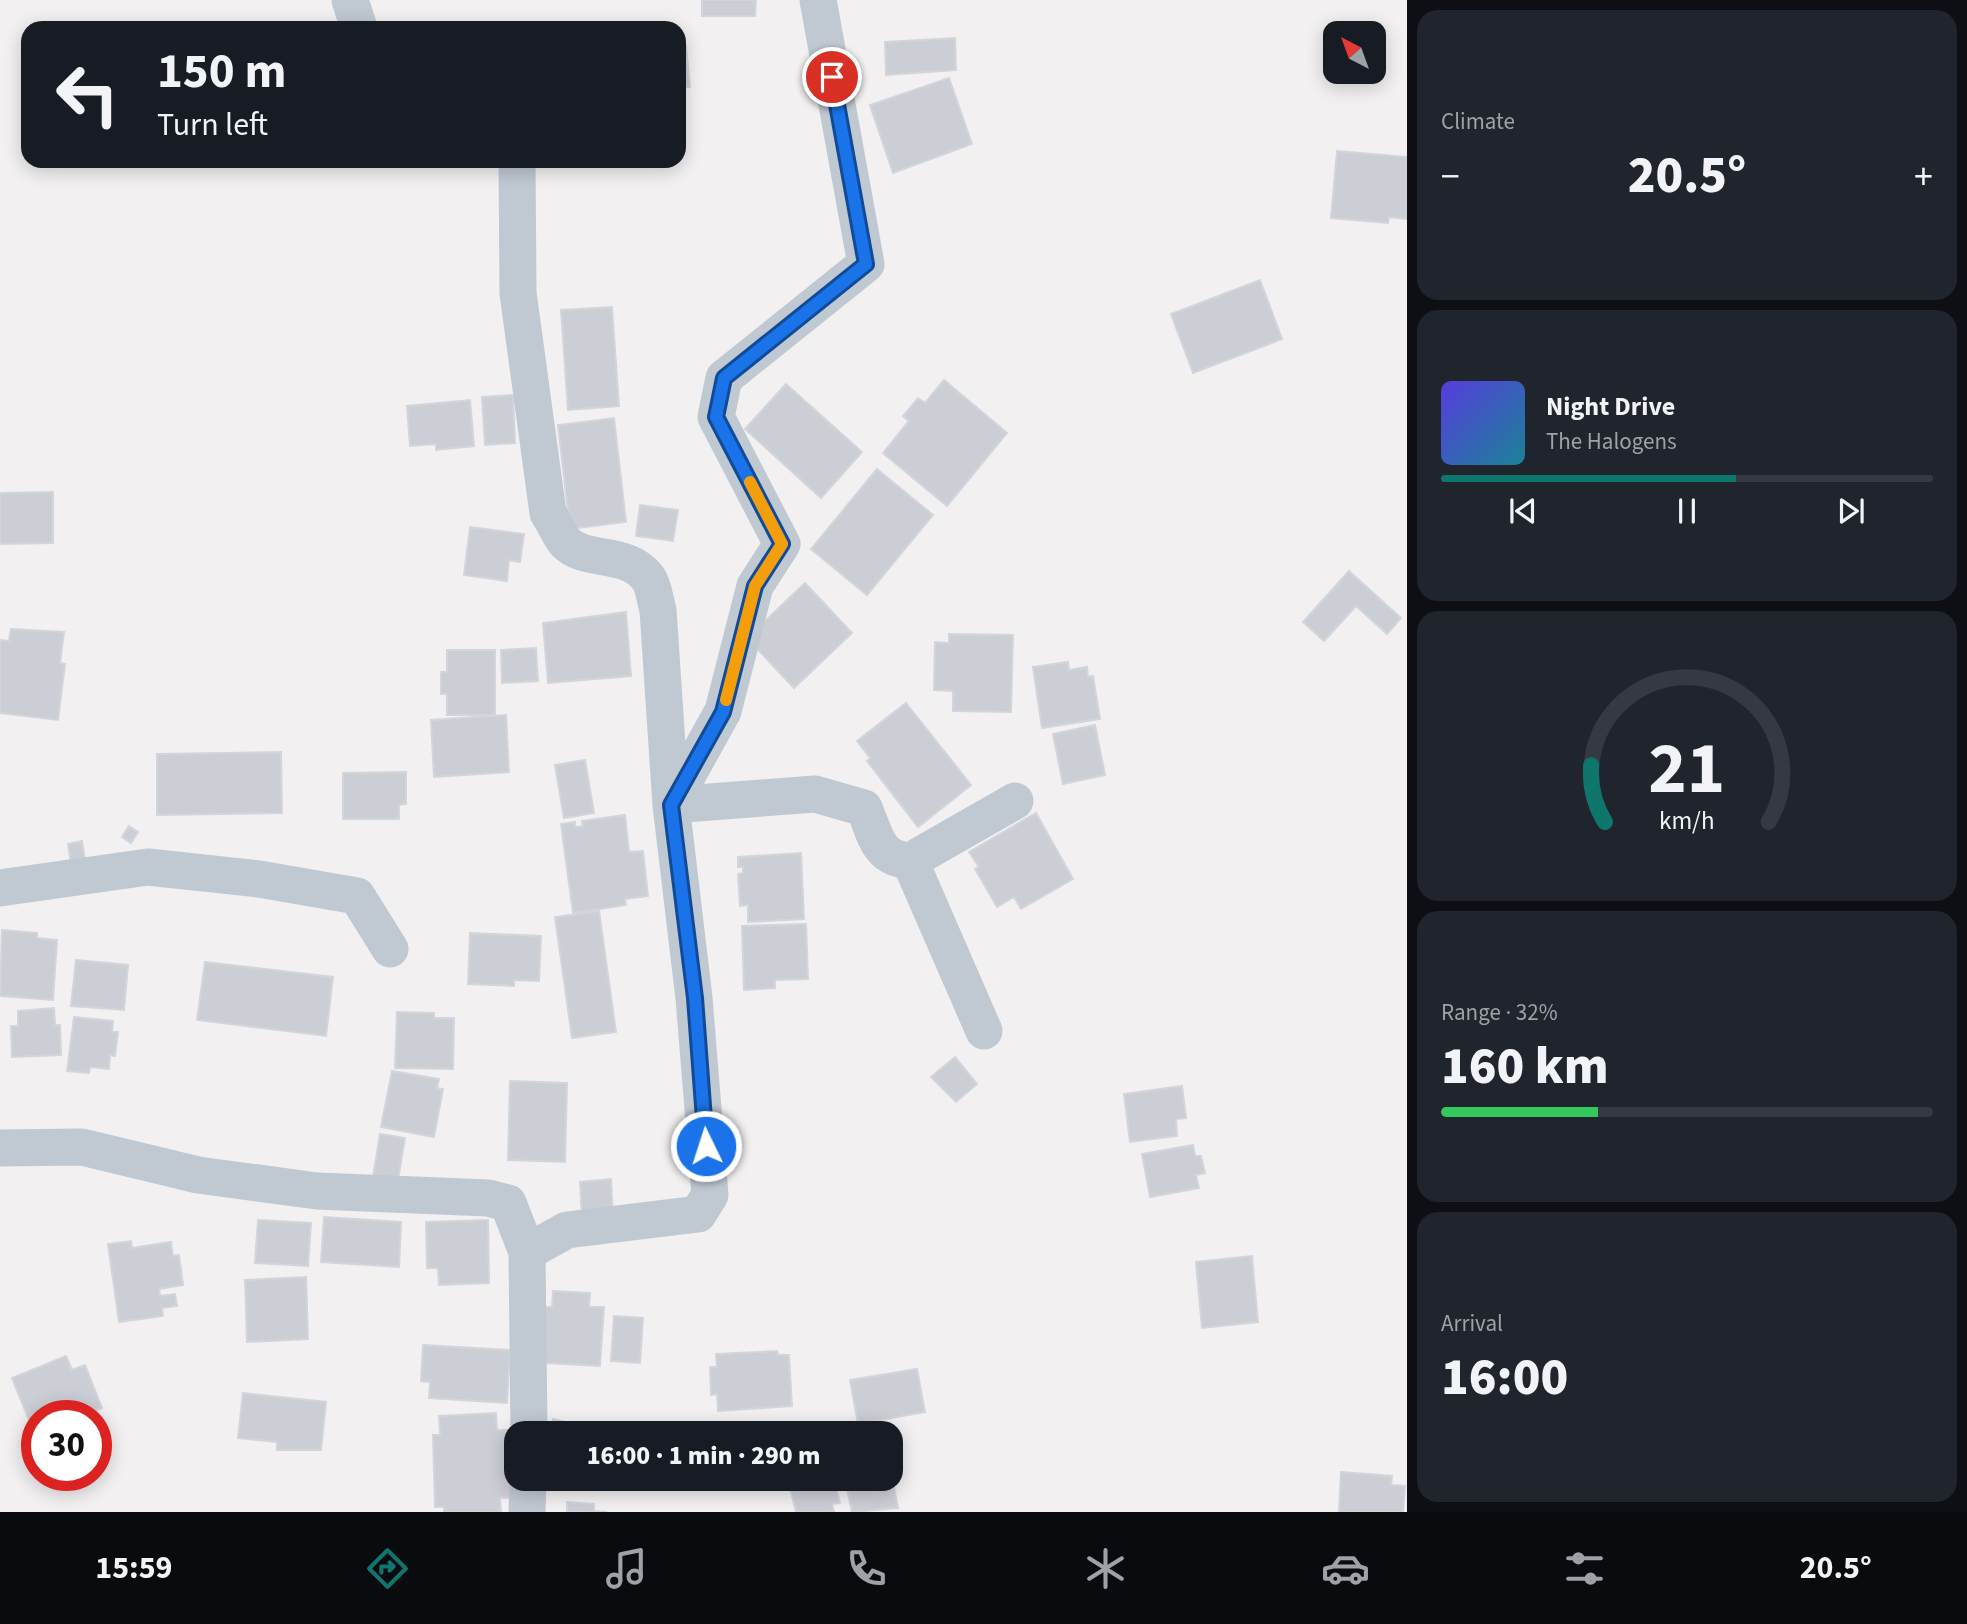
<!DOCTYPE html>
<meta charset="utf-8">
<style>
body{margin:0;font-family:"Source Sans 3",sans-serif;background:#20242c;color:#f1f3f6;height:100vh;display:flex;flex-direction:column;font-size:26px;white-space:nowrap}
*{box-sizing:border-box;margin:0}
p{font-size:23px;color:#9ea1a6}
.icon{flex:none;width:38px;height:38px;fill:none;stroke:currentColor;stroke-width:2;stroke-linecap:round;stroke-linejoin:round}
.map{position:relative;flex:1;overflow:hidden}
.panel{display:flex;flex-direction:column;gap:10px;padding:10px;background:#0d0f14;width:560px}
.panel>*{flex:none}
.banner{position:absolute;left:21px;top:21px;width:665px;height:147px;border-radius:21px;box-shadow:0 4px 18px #0003;background:#171b24;color:#f1f3f6;overflow:hidden}
.needle{width:46px;rotate:319deg}
.controls{position:absolute;left:1323px;top:21px;display:grid;gap:14px}
.controls a{display:grid;place-items:center;width:63px;height:63px;border-radius:14px;background:#171b24;box-shadow:0 4px 18px #0003;font-size:35px}
.speed{position:absolute;left:21px;top:1400px;display:flex;gap:14px;font-size:35px;font-weight:700;text-align:center}
.speed>*{display:grid;place-content:center;width:91px;height:91px;border-radius:50%;background:#171b24;box-shadow:0 4px 18px #0003;line-height:1}
.speed .limit{border:10px solid #d22;background:#fff;color:#111}
.pin{position:absolute;display:grid;place-items:center;width:60px;height:60px;color:#fff;margin:-30px;border:4px solid #fff;border-radius:50%;box-shadow:0 2px 7px #0007}
.me{position:absolute;width:77px;margin:-38px;rotate:356deg;stroke-linejoin:round;filter:drop-shadow(0 0 5px #0008)}
.turn{display:flex;align-items:center;gap:24px;height:147px;padding:0 21px;font-size:32px}
.turn .icon{width:91px;height:91px;stroke-width:2.5}
.turn b{display:block;font-size:49px;line-height:60px}
.big{font-size:52px;font-weight:800;line-height:1.1}
.panel .tile{flex:1;display:flex;flex-direction:column;justify-content:center;gap:10px;min-width:0;padding:0 24px;border-radius:21px;background:#20242c}
.panel .dial{align-items:center;gap:0}
.dial svg{height:182px;overflow:visible;fill:none;stroke:#363941;stroke-width:7;stroke-linecap:round;text-anchor:middle}
.dial text{fill:#f1f3f6;stroke:none}
.song{display:flex;align-items:center;gap:21px}
.cover{width:84px;height:84px;border-radius:10px;background:linear-gradient(135deg,hsl(250 70% 55%),hsl(190 70% 35%))}
.played{height:7px;border-radius:4px;background:linear-gradient(90deg,#0f766e 60%,#363941 60%)}
.keys{display:flex;justify-content:space-around;direction:ltr}
.heat{display:flex;justify-content:space-between;align-items:center;font-size:38px;direction:ltr}
.charge{height:10px;border-radius:5px;background:linear-gradient(90deg,#34c759 32%,#363941 0)}
.trip{position:absolute;left:504px;top:1421px;width:399px;height:70px;border-radius:21px;background:#171b24;box-shadow:0 4px 18px #0003;font-weight:800;line-height:70px;text-align:center}
.tab-bar{display:flex;height:112px;justify-content:space-around;align-items:center;background:#090b0e;color:#9ea1a6}
.tab-bar .icon{width:49px;height:49px}
.tab-bar .active{color:#0f766e}
.tab-bar b{font-size:32px;color:#f1f3f6}
main{display:flex;flex:1;min-height:0}
.map>svg:first-child{display:block}
.building{fill:#ccced5;stroke:#d4d5dc;stroke-width:2}
.lines{fill:none;stroke-linecap:round;stroke-linejoin:round}
.minor{stroke:#c0c8d2;stroke-width:37}
.route-casing{stroke:#114b97;stroke-width:18}
.route{stroke:#1a73e8;stroke-width:12}
.slow{stroke:#f59e0b;stroke-width:12}
</style>
<main>
<div class="map">
<svg width="1407" height="1512" viewBox="0 0 1407 1512">
<rect width="100%" height="100%" fill="#f2f0f0"/>
<path class="building" d="M702,0H756L755,16H702Z
M955,38L956,70L886,75L885,42Z
M679,46H686L690,87L679,88Z
M949,78L972,144L893,173L870,105Z
M1337,151L1407,157V219L1389,217L1388,223L1331,218Z
M1260,280L1282,339L1193,373L1171,314Z
M612,307L619,406L568,410L561,310Z
M944,380L1007,433L947,506L883,453L909,421L903,416L918,398L925,403Z
M786,384L862,452L821,498L745,429Z
M513,395L515,443L485,445L482,397Z
M470,400L474,446L436,450V444L410,446L407,406Z
M614,418L626,522L570,529L558,425Z
M877,469L933,515L867,595L811,549Z
M53,492V543L0,544V493Z
M640,505L678,510L673,541L636,536Z
M470,527L524,534L520,562L509,560L507,581L464,575Z
M1349,571L1401,618L1387,634L1356,606L1324,641L1303,622Z
M805,583L852,633L794,688L747,638Z
M626,612L631,676L548,683L543,623Z
M11,629L64,632L60,663L65,664L58,720L0,713V640L9,641Z
M949,634L1013,635L1011,712L953,711V691L934,690L935,642L949,643Z
M536,648L538,681L502,683L501,650Z
M447,650H495V715H447V694H441V672H447Z
M1068,662L1069,670L1087,667L1088,677L1093,676L1100,719L1042,728L1033,667Z
M906,703L971,785L918,827L867,761L870,758L857,741Z
M506,715L509,772L434,777L431,720Z
M1095,725L1105,775L1063,784L1053,734Z
M281,752L282,813L157,815V754Z
M585,760L594,813L564,818L555,765Z
M406,772V804L399,805V819H343V773Z
M1036,813L1073,879L1021,909L1014,897L997,907L975,869L979,867L969,852Z
M625,815L629,852L643,851L648,896L625,899L626,905L573,913L561,824L575,822V827L583,826L582,821Z
M129,826L138,832L131,843L122,837Z
M82,841L85,860L71,863L68,844Z
M801,853L804,919L748,922V905L740,906L738,874L743,873V867H738V857Z
M599,911L616,1032L572,1038L555,917Z
M806,924L808,979L775,980V988L744,990L742,926Z
M2,930L37,933V938L57,940L53,1000L0,996Z
M470,933L541,936L539,981L514,980V986L468,984Z
M76,960L128,965L124,1010L71,1006Z
M205,962L333,977L326,1036L197,1020Z
M54,1008L55,1025H60L61,1055L12,1057L11,1026H18V1011Z
M397,1012L434,1013V1018H454L453,1069L395,1068Z
M74,1017L113,1021L112,1032H118L115,1056L110,1055L109,1069L90,1067L89,1073L67,1071Z
M955,1057L977,1084L956,1102L931,1077Z
M392,1071L439,1079L437,1088L443,1089L434,1137L381,1127Z
M510,1081L567,1083L565,1162L508,1160Z
M1182,1086L1186,1118L1176,1119L1177,1136L1130,1142L1124,1094Z
M380,1134L405,1138L397,1186L372,1183Z
M1193,1145L1195,1156H1201L1205,1173L1196,1175L1199,1188L1150,1197L1142,1154Z
M611,1179L613,1216L582,1218L580,1182Z
M324,1217L401,1222L399,1267L321,1262Z
M258,1220L311,1223L308,1266L255,1263Z
M488,1220L489,1283L439,1285L438,1268H427L426,1222Z
M131,1241L132,1248L171,1242L173,1256L179,1255L183,1285L159,1289L160,1296L175,1294L177,1306L162,1308L163,1316L119,1322L108,1244Z
M1252,1256L1258,1322L1202,1328L1196,1262Z
M306,1277L308,1339L247,1342L245,1280Z
M553,1291L590,1293L589,1307H604L600,1366L545,1363L537,1307H552Z
M614,1316L643,1318L640,1363L611,1361Z
M423,1345L510,1350L507,1403L429,1398L430,1382L421,1381Z
M777,1351L778,1355H789L792,1406L718,1411L717,1394L711,1395L710,1367H717L716,1354Z
M66,1356L72,1370L85,1365L102,1408L92,1412L94,1416H37V1440L12,1378Z
M917,1369L925,1412L858,1424L850,1380Z
M243,1393L326,1402L321,1450H277V1442L238,1438Z
M496,1413L497,1430H507L510,1498H500L501,1512H444V1507H435L433,1435H440L439,1416Z
M553,1419L581,1426L579,1433H550Z
M891,1471L898,1508L852,1512L845,1479H891Z
M1341,1472L1392,1476L1391,1485L1405,1486L1403,1512H1339Z
M788,1479H834L840,1503L832,1504L834,1512H796Z
M567,1502L594,1504V1511L607,1512H567Z"/>
<g class="lines">
<path class="minor" d="M350,0L359,28
M517,161L518,293L548,513C554,522 559,534 565,542C586,564 626,549 648,578C654,586 655,601 658,610L671,805L694,998L710,1195L698,1214L567,1230L527,1252
M671,805L723,711L755,586L782,544L716,417L724,378L866,264L818,0
M671,805L815,794L864,808C876,836 877,858 910,861L1015,801
M910,861L984,1031
M0,888L148,867L259,879L357,896L390,949
M0,1148L82,1147L198,1175L317,1191L488,1198L508,1203L527,1252L529,1433
M527,1512L528,1479"/>
</g>
<g class="lines">
<g class="route-casing">
<path id="route" d="M706,1146L695,998L671,805L723,712L755,586L782,544L716,417L724,378L866,264L832,77"/>
</g>
<use href="#route" class="route"/>
<path class="slow" d="M726,700L755,586L782,544L750,482"/>
</g>
</svg>
<div class="controls">
<a><svg class="needle" viewBox="-14 -14 28 28"><path d="M0-13l5 13h-10z" fill="#e53935"/><path d="M0 13l5-13h-10z" fill="#9ea1a6"/></svg></a>
</div>
<div class="speed"><div class="limit">30</div></div>
<div class="pin" style="left:832px;top:77px;background:#d93025"><svg class="icon" aria-label="arrive" viewBox="0 0 24 24"><path d="M6 21V4h12l-3 4 3 4H6"/></svg></div>
<svg class="me" style="left:706px;top:1146px" viewBox="-20 -20 40 40"><circle r="17" fill="#1a73e8" stroke="#fff" stroke-width="3"/><path d="M0-11L8 9 0 5-8 9z" fill="#fff"/></svg>
<div class="trip">16:00 · 1 min · 290 m</div>
<div class="banner">
<div class="turn"><svg class="icon" aria-label="left" viewBox="0 0 24 24"><path d="M17 20v-9H6M10 6l-5 5 5 5"/></svg><div><b>150 m</b>Turn left</div></div>
</div>
</div>
<section class="panel">
<div class="tile"><p>Climate</p>
<div class="heat"><a>−</a><b class="big">20.5°</b><a>+</a></div>
</div>
<div class="tile">
<div class="song"><i class="cover"></i><div><b>Night Drive</b><p>The Halogens</p></div></div>
<div class="played"></div>
<div class="keys"><svg class="icon" aria-label="previous" viewBox="0 0 24 24"><path d="M18 5L8 12l10 7zM5 5v14"/></svg><svg class="icon" aria-label="pause" viewBox="0 0 24 24"><path d="M8 5v14M16 5v14"/></svg><svg class="icon" aria-label="next" viewBox="0 0 24 24"><path d="M6 5l10 7-10 7zM19 5v14"/></svg></div>
</div>
<div class="tile dial"><svg viewBox="0 0 100 80">
<path d="M14 69A42 42 0 1 1 86 69"/>
<path d="M14 69A42 42 0 0 1 8 44" stroke="#0f766e"/>
<text x="50" y="56" font-size="32" font-weight="700">21</text>
<text x="50" y="72" font-size="11">km/h</text>
</svg></div>
<div class="tile"><p>Range · 32%</p><b class="big">160 km</b><div class="charge"></div></div>
<div class="tile"><p>Arrival</p><b class="big">16:00</b></div>
</section>
</main>
<nav class="tab-bar">
<b>15:59</b>
<svg class="icon active" aria-label="directions" viewBox="0 0 24 24"><path d="M12 3l9 9-9 9-9-9zM9 14v-3h6M13 9l2 2-2 2"/></svg>
<svg class="icon" aria-label="music" viewBox="0 0 24 24"><path d="M9 18V5l10-2v13"/><circle cx="6" cy="18" r="3"/><circle cx="16" cy="16" r="3"/></svg>
<svg class="icon" aria-label="phone" viewBox="0 0 24 24"><path d="M5 4h4l2 5-3 2q2 4 5 5l2-3 5 2v4C11 20 4 13 5 4z"/></svg>
<svg class="icon" aria-label="climate" viewBox="0 0 24 24"><path d="M12 3v18M4 7l16 10M4 17L20 7"/></svg>
<svg class="icon" aria-label="car" viewBox="0 0 24 24"><path d="M5 17H2v-5l4-1 3-4h7l3 4 3 1v5h-3M9 17h6M6 11h13"/><circle cx="7" cy="17" r="2"/><circle cx="17" cy="17" r="2"/></svg>
<svg class="icon" aria-label="filters" viewBox="0 0 24 24"><path d="M4 7h16M4 17h16"/><circle cx="9" cy="7" r="2"/><circle cx="15" cy="17" r="2"/></svg>
<b>20.5°</b>
</nav>
